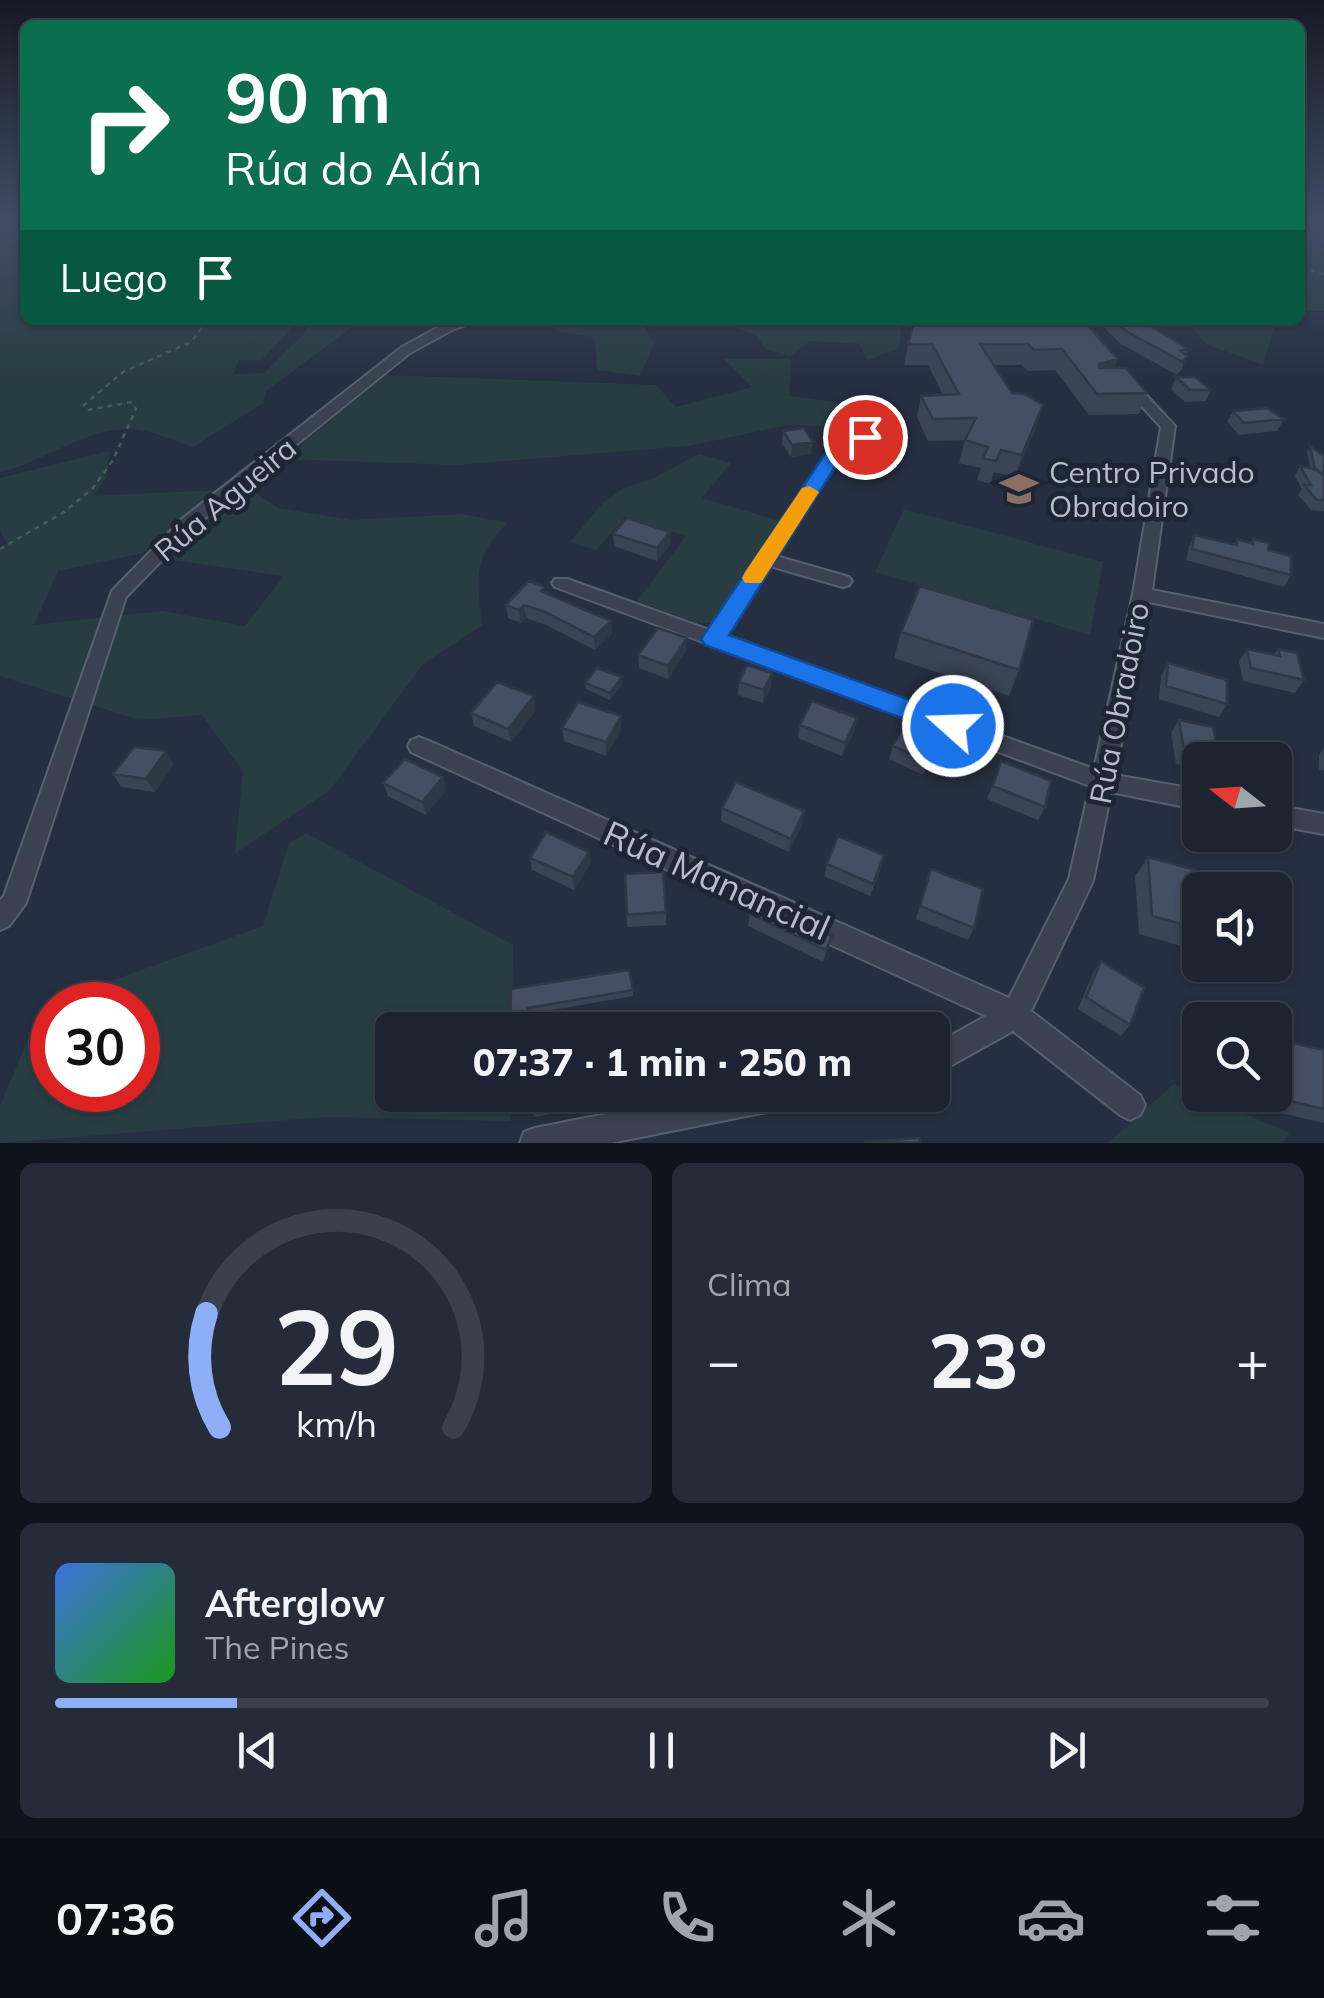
<!DOCTYPE html>
<html lang="es">
<meta charset="utf-8">
<style>
body{margin:0;font-family:Mulish,sans-serif;background:#252b39;color:#f1f3f6;height:100vh;display:flex;flex-direction:column;font-size:38px;white-space:nowrap}
*{box-sizing:border-box;margin:0}
p{font-size:32px;color:#a0a4ab}
.icon{flex:none;width:55px;height:55px;fill:none;stroke:currentColor;stroke-width:2;stroke-linecap:round;stroke-linejoin:round}
.map{position:relative;height:1143px;overflow:hidden}
.side{display:flex;flex-direction:column;gap:20px;padding:20px;background:#0f131b;flex:1}
.side>*{flex:none}
.guide{position:absolute;left:20px;top:20px;width:1285px;height:305px;border-radius:15px;box-shadow:0 2px 8px #0004,0 0 0 2px #3a404d;background:#0b6e4f;color:#fff;overflow:hidden}
.needle{width:65px;rotate:287deg}
.buttons{position:absolute;left:1182px;top:742px;display:grid;gap:20px}
.buttons a{display:grid;place-items:center;width:110px;height:110px;border-radius:15px;background:#1c2331;box-shadow:0 2px 8px #0004,0 0 0 2px #3a404d;font-size:50px}
.speed{position:absolute;left:30px;top:982px;display:flex;gap:20px;font-size:50px;font-weight:700;text-align:center}
.speed>*{display:grid;place-content:center;width:130px;height:130px;border-radius:50%;background:#1c2331;box-shadow:0 2px 8px #0004,0 0 0 2px #3a404d;line-height:1}
.speed .limit{border:15px solid #d22;background:#fff;color:#111}
.pin{position:absolute;display:grid;place-items:center;width:85px;height:85px;color:#fff;margin:-42px;border:5px solid #fff;border-radius:50%;box-shadow:0 2px 10px #0007}
.me{position:absolute;width:110px;margin:-55px;rotate:290deg;stroke-linejoin:round;filter:drop-shadow(0 0 8px #0008)}
.turn{display:flex;align-items:center;gap:35px;height:210px;padding:0 40px;font-size:45px}
.turn .icon{width:130px;height:130px;stroke-width:2.5}
.turn b{display:block;font-size:70px;line-height:85px}
.then{display:flex;align-items:center;height:95px;padding:0 40px;background:#0003;gap:20px;font-size:38px}
.big{font-size:75px;font-weight:800;line-height:1.1}
.side .widget{flex:1;display:flex;flex-direction:column;justify-content:center;gap:15px;min-width:0;padding:0 35px;border-radius:15px;background:#252b39}
.side .dial{align-items:center;gap:0}
.dial svg{height:260px;overflow:visible;fill:none;stroke:#3a404d;stroke-width:7;stroke-linecap:round;text-anchor:middle}
.dial text{fill:#f1f3f6;stroke:none}
.song{display:flex;align-items:center;gap:30px}
.cover{width:120px;height:120px;border-radius:15px;background:linear-gradient(135deg,hsl(220 70% 55%),hsl(120 70% 35%))}
.played{height:10px;border-radius:5px;background:linear-gradient(90deg,#8eaff8 15%,#3a404d 15%)}
.keys{display:flex;justify-content:space-around;direction:ltr}
.heat{display:flex;justify-content:space-between;align-items:center;font-size:55px;direction:ltr}
.side .tiles{flex:1;display:grid;gap:20px;grid-template-columns:1fr 1fr}
.widget:last-child{grid-column:span 2}
.trip{position:absolute;left:375px;top:1012px;width:575px;height:100px;border-radius:15px;background:#1c2331;box-shadow:0 2px 8px #0004,0 0 0 2px #3a404d;font-weight:800;line-height:100px;text-align:center}
.menu{display:flex;height:160px;justify-content:space-around;align-items:center;background:#0b0e14;color:#a0a4ab}
.menu .icon{width:70px;height:70px}
.menu .active{color:#8eaff8}
.menu b{font-size:45px;color:#f1f3f6}
.map>svg:first-child{display:block}
.green{fill:#283d42;fill-rule:evenodd}
.lines{fill:none;stroke-linecap:round;stroke-linejoin:round}
.minor-casing{stroke:#585f6e;stroke-width:4}
.path{stroke:#465a5f;stroke-width:2.5;stroke-dasharray:5 5;stroke-linecap:butt}
.minor{fill:#3a4251;fill-rule:evenodd}
.wall{fill:#3b4455}
.shaded-wall{fill:#303745}
.building{fill:#454f63;stroke:#303745;stroke-width:2.5}
.route{fill:#1a73e8;stroke:#114b97;stroke-width:2.5}
.slow{fill:#f59e0b}
.labels{text-anchor:middle;dominant-baseline:central;stroke-width:10;stroke-linejoin:round;paint-order:stroke}
.poi-label{font-size:30px;fill:#b6bdcb;stroke:#1e2636;text-anchor:start}
.street-label{font-size:30px;fill:#b6bdcb;stroke:#1e2636}
.near-street-label{font-size:35px;fill:#b6bdcb;stroke:#1e2636}
</style>
<div class="map">
<svg width="1324" height="1143" viewBox="0 0 1324 1143">
<rect width="100%" height="100%" fill="#262f41"/>
<path class="green" d="M1300,221H1318L1324,226V311H1300Z
M25,227V320H299L262,360H239L234,374L264,373L303,335L312,320H362L266,391L263,403L193,447C174,441 152,430 133,429C87,426 44,463 0,472V230Z
M540,320H641L654,344L640,376L597,370L595,337L557,331Z
M716,320H902L899,348L868,360L859,344L810,341L790,356L765,349L757,336Z
M1186,320H1276L1263,365L1206,344Z
M724,359H791L789,396L882,408L872,428L787,425L688,446L455,465L284,459L386,375L656,385L676,407L752,387Z
M109,451L107,476L93,496L219,490L143,553L58,571L34,625L162,611L245,626L284,576L160,558L245,485L278,508L351,520L462,514L507,523C472,559 477,580 482,625L423,664L330,790L235,853L243,771L202,715L139,720L0,676V548L7,544L0,530V478Z
M699,454L731,463L702,498L783,522L714,622L700,624L637,601L686,536L625,517L596,550L570,542L602,504L624,488L652,479Z
M904,509L1103,562L1090,635L875,572Z
M306,833L513,945L512,1030H392V1095H511L510,1121L326,1117L0,1143V1106L42,1006L263,926L289,843ZM52,1005H138V1090H52Z
M1174,1084L1290,1133L1282,1143H1108Z"/>
<g class="lines">
<g class="minor-casing">
<path id="minor" d="M460,320H480L454,329L410,353L194,527L126,597L26,903L9,926L0,930V900L4,896L112,591L182,519L402,347L446,323Z
M1129,381L1134,382L1175,426L1152,590L1324,624V638L1149,602L1115,775L1200,790V810L1111,792L1093,881L1031,1011L1140,1095L1145,1105L1140,1115L1130,1120L1120,1115L1013,1031L932,1076V1046L986,1016L411,752L408,746L411,740L419,737L427,740L1009,998L1069,879L1090,786L555,587L552,583L555,579H567L709,630L835,443L885,424H895V430L845,449L776,556L849,577L852,581L849,585L843,587L770,566L725,636L1094,769L1133,594L1161,427L1122,385Z
M1275,805L1324,814V834L1275,825Z
M702,1095H792L787,1105L777,1110L611,1143H520L524,1132L535,1128Z"/>
</g>
<path class="path" d="M1300,267L1324,274
M0,549L64,512L93,488L113,460L136,409L132,402L87,410L84,405L123,372L191,342L208,320"/>
<use href="#minor" class="minor"/>
</g>
<path class="wall" d="M1041,320H1080L1115,368L1147,393L1139,414L1089,415L1055,370L1028,371L1022,365H993L1036,427L1015,477L994,472L990,484L977,480L981,468L959,463L965,440L928,441L917,417L921,396L943,395L928,365H904L908,344L1040,323Z
M1096,320H1135L1188,349L1182,369L1177,375L1121,344Z
M1176,377L1211,390L1206,401L1185,402L1171,389Z
M1233,411L1284,419L1277,431L1239,435L1227,422Z
M783,431L811,454L791,457L782,443Z
M1310,446L1324,456V511L1311,510L1298,495L1302,489L1295,476L1300,466L1310,468L1307,452Z
M670,532V545L657,561L614,546L613,534Z
M1194,535L1234,545L1237,539L1251,543L1253,539L1268,550L1291,575L1284,587L1186,560L1189,547Z
M546,593L611,621L612,634L595,650L546,625L526,618L521,623L508,618L506,605Z
M901,632L1019,670L1009,696L894,658Z
M1247,649L1274,655L1278,649L1304,680L1295,693L1243,681L1239,662Z
M686,651L668,679L639,668L638,655Z
M1168,663L1227,704L1219,717L1159,699L1161,676Z
M622,677V684L610,700L586,689L585,683Z
M739,682L771,686L763,703L738,695Z
M536,710L511,742L474,726L471,713Z
M857,718L854,732L842,756L798,738L800,725Z
M1179,720L1219,758L1218,760H1200V769L1176,764L1171,733Z
M562,728L621,730L606,756L564,741Z
M974,741L960,774L931,761L923,775L889,759L893,746Z
M1324,748V771L1319,769V755Z
M1001,761L1045,807L1038,820L987,799Z
M174,764L155,792L121,787L113,774Z
M443,777L446,790L426,815L388,796L383,783Z
M722,808L802,824L789,852L721,821Z
M589,852L590,864L574,890L532,870L530,858Z
M1148,857L1200,907V933L1188,948L1139,934L1135,876Z
M827,864L881,868L870,896L824,876Z
M931,869L974,928L968,940L916,919Z
M625,874L666,912V925L627,927Z
M750,914L832,936L823,962L748,926Z
M1101,961L1130,1025L1121,1036L1078,1009L1093,973Z
M511,989L633,990V996L529,1014Z
M1275,1039L1324,1050V1123L1276,1112L1272,1095H1275Z
M528,1095V1103L511,1105L509,1100Z
M577,1095V1109L534,1117L533,1112Z
M613,1095H640L614,1100Z"/>
<path class="shaded-wall" d="M1118,359L1110,380L1091,384L1099,364Z
M1043,405L1036,427L1015,477L1022,455Z
M813,442L811,454L791,457L792,445Z
M670,532V545L657,561V548Z
M524,605L526,618L521,623L519,610Z
M611,621L612,634L595,650L594,637Z
M687,638L686,651L668,679V666Z
M772,673L771,686L763,703L764,690Z
M622,677V684L610,700V693Z
M534,696L536,710L511,742L508,729Z
M621,716V730L606,756V742Z
M857,718L854,732L842,756L845,743Z
M166,751L174,764L155,792L146,779Z
M443,777L446,790L426,815L422,802Z
M804,811L802,824L789,852L791,839Z
M589,852L590,864L574,890L573,877Z"/>
<path class="building" d="M915,320H991L1059,324L1055,320H1080L1088,326L1118,359L1099,364V368H1126L1147,393L1097,394L1062,349L1034,350L1028,344H980L1012,393L1025,394L1043,405L1022,455L1001,450L996,461L983,458L988,447L965,440L976,418L933,419L921,396L959,394L932,344H908Z
M1114,320H1135L1144,326H1151L1188,349L1181,351L1187,356L1183,362L1126,331Z
M1176,377H1195L1211,390H1190Z
M1267,408L1284,419L1244,423L1233,411Z
M804,428L813,442L792,445L783,431Z
M1310,446L1324,456V475L1315,469Z
M1300,466L1318,470L1324,476V500H1317L1304,485H1311Z
M627,518L670,532L657,548L613,534Z
M1194,535L1237,545V539L1253,544V539L1269,543L1268,550L1291,556V575L1192,549Z
M529,581L545,587L541,591L611,621L594,637L545,612L524,605L519,610L506,605Z
M920,586L1033,620L1019,670L901,632Z
M658,628L687,638L668,666L638,655Z
M1247,649L1280,656L1278,649L1297,653L1304,680L1251,668Z
M1168,663L1227,680V704L1166,686Z
M747,665L772,673L764,690L739,682Z
M597,668L622,677L610,693L585,683Z
M497,682L534,696L508,729L471,713Z
M812,701L857,718L845,743L800,725Z
M578,702L621,716L606,742L562,728Z
M911,713L974,741L965,761L935,748L928,762L893,746Z
M1179,720L1213,727L1219,758L1184,750Z
M134,747L166,751L146,779L113,774Z
M405,759L443,777L422,802L383,783Z
M1001,761L1051,781L1045,807L993,786Z
M736,782L804,811L791,839L722,808Z
M546,832L589,852L573,877L530,858Z
M838,836L884,855L873,884L827,864Z
M1148,857L1195,870L1200,907V929L1152,916Z
M931,869L983,889L974,928L920,906Z
M663,872L666,912L627,915L625,874Z
M756,901L832,936L826,950L750,914Z
M1101,961L1144,988L1130,1025L1086,997Z
M629,970L633,990L528,1008V1030H510L511,989Z
M1275,1039L1324,1050V1109L1289,1101L1275,1048Z
M509,1095H526V1098L509,1100Z
M533,1095H576L577,1104L533,1112Z
M919,1138L921,1143L864,1142Z"/>
<linearGradient id="sky" x2="0" y2="1"><stop stop-color="#151a24"/><stop offset="0.58" stop-color="#414d65"/><stop offset="1" stop-color="#414d65" stop-opacity="0"/></linearGradient>
<rect width="1324" height="381" fill="url(#sky)"/>
<path class="route" d="M865,431L875,437L847,451L837,464L729,635L963,719L967,726L963,734L953,737L705,645L701,639L833,442Z"/>
<path class="slow" d="M809,486L819,492L761,583H745L742,578L745,572L802,488Z"/>
<defs>
<g id="university-bare" transform="scale(3)"><path d="M0-5L7-2L0 1L-7-2ZM-4 1L0 2.5L4 1V4Q0 6-4 4Z" fill="#8d6e63" stroke="#1e2636" stroke-width="2.5" paint-order="stroke"/></g>
</defs>
<g fill-rule="evenodd">
<use href="#university-bare" x="1019" y="489"/>
</g>
<g class="labels">
<g class="poi-label">
<text x="1049" y="472">Centro Privado<tspan x="1049" dy="34">Obradoiro</tspan></text>
</g>
<g class="street-label">
<text transform="translate(225 499) rotate(-40)">Rúa Agueira</text>
<text transform="translate(1119 703) rotate(-79)">Rúa Obradoiro</text>
</g>
<g class="near-street-label">
<text transform="translate(717 880) rotate(24)">Rúa Manancial</text>
</g>
</g>
</svg>
<div class="buttons">
<a><svg class="needle" viewBox="-14 -14 28 28"><path d="M0-13l5 13h-10z" fill="#e53935"/><path d="M0 13l5-13h-10z" fill="#a0a4ab"/></svg></a>
<a><svg class="icon" aria-label="sound" viewBox="0 0 24 24"><path d="M4 9h4l5-4v14l-5-4H4zM17 9q2 3 0 6"/></svg></a>
<a><svg class="icon" aria-label="search" viewBox="0 0 24 24"><circle cx="10" cy="10" r="6"/><path d="M15 15l6 6"/></svg></a>
</div>
<div class="speed"><div class="limit">30</div></div>
<div class="pin" style="left:865px;top:437px;background:#d93025"><svg class="icon" aria-label="arrive" viewBox="0 0 24 24"><path d="M6 21V4h12l-3 4 3 4H6"/></svg></div>
<svg class="me" style="left:953px;top:726px" viewBox="-20 -20 40 40"><circle r="17" fill="#1a73e8" stroke="#fff" stroke-width="3"/><path d="M0-11L8 9 0 5-8 9z" fill="#fff"/></svg>
<div class="trip">07:37 · 1 min · 250 m</div>
<div class="guide">
<div class="turn"><svg class="icon" aria-label="right" viewBox="0 0 24 24"><path d="M7 20v-9h11M14 6l5 5-5 5"/></svg><div><b>90 m</b>Rúa do Alán</div></div>
<div class="then">Luego<svg class="icon" aria-label="arrive" viewBox="0 0 24 24"><path d="M6 21V4h12l-3 4 3 4H6"/></svg></div>
</div>
</div>
<section class="side">
<div class="tiles">
<div class="widget dial"><svg viewBox="0 0 100 80">
<path d="M14 69A42 42 0 1 1 86 69"/>
<path d="M14 69A42 42 0 0 1 10 34" stroke="#8eaff8"/>
<text x="50" y="56" font-size="32" font-weight="700">29</text>
<text x="50" y="72" font-size="11">km/h</text>
</svg></div>
<div class="widget"><p>Clima</p>
<div class="heat"><a>−</a><b class="big">23°</b><a>+</a></div>
</div>
<div class="widget">
<div class="song"><i class="cover"></i><div><b>Afterglow</b><p>The Pines</p></div></div>
<div class="played"></div>
<div class="keys"><svg class="icon" aria-label="previous" viewBox="0 0 24 24"><path d="M18 5L8 12l10 7zM5 5v14"/></svg><svg class="icon" aria-label="pause" viewBox="0 0 24 24"><path d="M8 5v14M16 5v14"/></svg><svg class="icon" aria-label="next" viewBox="0 0 24 24"><path d="M6 5l10 7-10 7zM19 5v14"/></svg></div>
</div>
</div>
</section>
<nav class="menu">
<b>07:36</b>
<svg class="icon active" aria-label="directions" viewBox="0 0 24 24"><path d="M12 3l9 9-9 9-9-9zM9 14v-3h6M13 9l2 2-2 2"/></svg>
<svg class="icon" aria-label="music" viewBox="0 0 24 24"><path d="M9 18V5l10-2v13"/><circle cx="6" cy="18" r="3"/><circle cx="16" cy="16" r="3"/></svg>
<svg class="icon" aria-label="phone" viewBox="0 0 24 24"><path d="M5 4h4l2 5-3 2q2 4 5 5l2-3 5 2v4C11 20 4 13 5 4z"/></svg>
<svg class="icon" aria-label="climate" viewBox="0 0 24 24"><path d="M12 3v18M4 7l16 10M4 17L20 7"/></svg>
<svg class="icon" aria-label="car" viewBox="0 0 24 24"><path d="M5 17H2v-5l4-1 3-4h7l3 4 3 1v5h-3M9 17h6M6 11h13"/><circle cx="7" cy="17" r="2"/><circle cx="17" cy="17" r="2"/></svg>
<svg class="icon" aria-label="filters" viewBox="0 0 24 24"><path d="M4 7h16M4 17h16"/><circle cx="9" cy="7" r="2"/><circle cx="15" cy="17" r="2"/></svg>
</nav>
